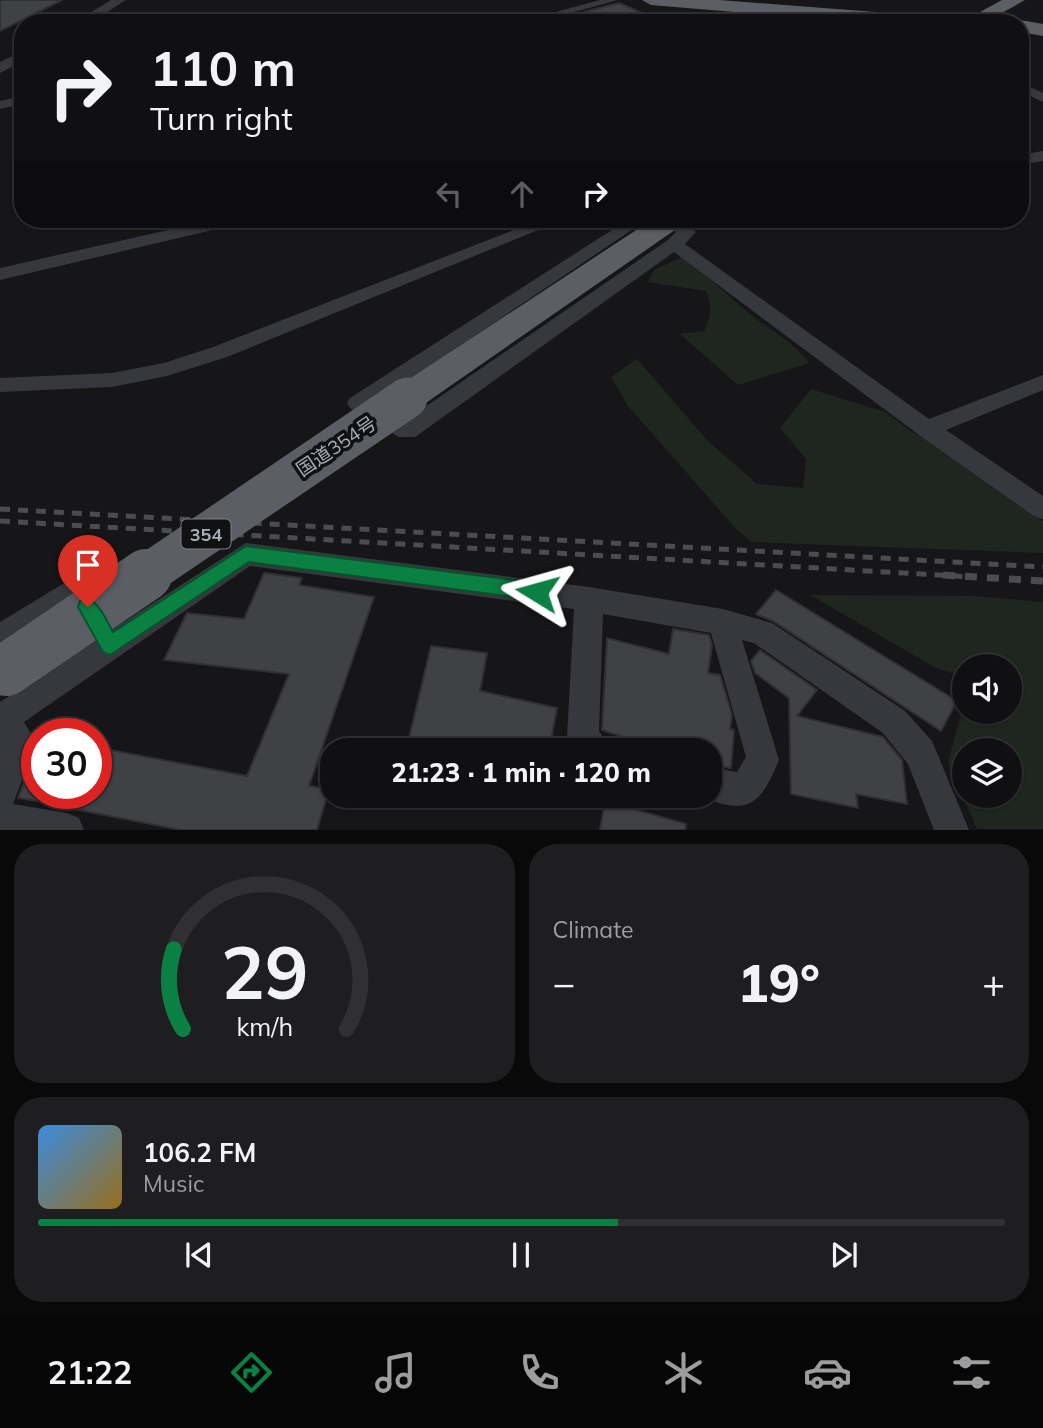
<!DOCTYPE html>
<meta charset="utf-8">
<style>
body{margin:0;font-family:Mulish,"Noto Sans JP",sans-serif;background:#1e1e20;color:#f1f3f6;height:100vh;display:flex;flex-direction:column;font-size:26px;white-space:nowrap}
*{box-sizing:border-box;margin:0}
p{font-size:23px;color:#9c9d9f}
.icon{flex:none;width:38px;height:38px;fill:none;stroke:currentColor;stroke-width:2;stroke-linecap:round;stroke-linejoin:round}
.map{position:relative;height:830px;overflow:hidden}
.drawer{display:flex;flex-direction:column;gap:14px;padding:14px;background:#09090a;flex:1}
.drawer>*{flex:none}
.banner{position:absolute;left:14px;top:14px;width:1015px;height:214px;border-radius:28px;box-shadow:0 2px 5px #0004,0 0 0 2px #303032;background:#101012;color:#f1f3f6;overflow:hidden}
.controls{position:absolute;left:952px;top:654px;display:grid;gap:14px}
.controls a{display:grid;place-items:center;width:70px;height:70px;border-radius:50%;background:#101012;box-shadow:0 2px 5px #0004,0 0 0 2px #303032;font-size:35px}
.speed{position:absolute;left:21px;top:718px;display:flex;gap:14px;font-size:35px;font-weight:700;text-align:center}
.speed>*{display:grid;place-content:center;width:91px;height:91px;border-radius:50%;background:#101012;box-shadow:0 2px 5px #0004,0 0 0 2px #303032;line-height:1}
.speed .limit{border:10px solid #d22;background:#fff;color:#111}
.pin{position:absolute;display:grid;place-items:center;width:60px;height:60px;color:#fff;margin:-72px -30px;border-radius:50% 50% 50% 0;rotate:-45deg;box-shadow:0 0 7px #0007}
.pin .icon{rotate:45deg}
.me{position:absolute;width:77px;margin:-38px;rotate:278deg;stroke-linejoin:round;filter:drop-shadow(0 0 5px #0008)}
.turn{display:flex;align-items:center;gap:24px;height:147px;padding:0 21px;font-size:32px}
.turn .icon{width:91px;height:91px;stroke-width:2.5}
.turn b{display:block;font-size:49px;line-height:60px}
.lanes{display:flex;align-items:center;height:66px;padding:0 21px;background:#0003;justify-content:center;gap:35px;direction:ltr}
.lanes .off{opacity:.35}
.big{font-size:52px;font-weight:800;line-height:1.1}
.drawer .card{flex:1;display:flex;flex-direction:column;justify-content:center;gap:10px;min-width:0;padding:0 24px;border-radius:28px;background:#1e1e20}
.drawer .dial{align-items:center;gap:0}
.dial svg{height:182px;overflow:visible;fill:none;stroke:#303032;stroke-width:7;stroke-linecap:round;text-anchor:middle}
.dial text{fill:#f1f3f6;stroke:none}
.song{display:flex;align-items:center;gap:21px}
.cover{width:84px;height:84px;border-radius:10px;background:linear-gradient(135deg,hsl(210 70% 55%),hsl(40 70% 35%))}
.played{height:7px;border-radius:4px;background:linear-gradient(90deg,#0b8043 60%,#303032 60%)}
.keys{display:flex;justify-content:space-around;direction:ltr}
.heat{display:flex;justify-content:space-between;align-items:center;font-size:38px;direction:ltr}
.drawer .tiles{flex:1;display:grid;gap:14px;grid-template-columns:1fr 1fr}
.card:last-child{grid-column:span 2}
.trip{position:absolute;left:320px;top:738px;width:402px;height:70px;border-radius:28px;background:#101012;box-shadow:0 2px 5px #0004,0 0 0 2px #303032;font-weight:800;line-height:70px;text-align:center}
.menu{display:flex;height:112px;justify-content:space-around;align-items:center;background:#060607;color:#9c9d9f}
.menu .icon{width:49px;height:49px}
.menu .active{color:#0b8043}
.menu b{font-size:32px;color:#f1f3f6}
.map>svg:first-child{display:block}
.green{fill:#1e261f;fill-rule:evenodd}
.building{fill:#404145;stroke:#303034;stroke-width:2}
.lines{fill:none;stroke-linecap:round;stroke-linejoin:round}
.minor{fill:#37383d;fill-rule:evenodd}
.tertiary{fill:#37383d;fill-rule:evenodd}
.trunk{fill:#5b5e65;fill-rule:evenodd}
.rail-far1{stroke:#4a4c52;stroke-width:5;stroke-dasharray:10 8;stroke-linecap:butt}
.rail{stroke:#4a4c52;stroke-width:7;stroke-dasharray:12 10;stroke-linecap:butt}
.path-bridge{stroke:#3d3f44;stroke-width:2.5;stroke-dasharray:2 2.5;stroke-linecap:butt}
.trunk-bridge-far1{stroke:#5b5e65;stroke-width:41}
.trunk-bridge{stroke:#5b5e65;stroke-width:52}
.route{fill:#0b8043;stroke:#07532c;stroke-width:2}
.labels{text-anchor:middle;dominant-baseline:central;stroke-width:7;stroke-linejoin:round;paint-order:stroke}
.shield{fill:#111113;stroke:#7b7e86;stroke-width:2}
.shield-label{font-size:18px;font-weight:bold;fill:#a8adb8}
.street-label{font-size:19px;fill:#a8adb8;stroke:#111113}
</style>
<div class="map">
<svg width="1043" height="830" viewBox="0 0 1043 830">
<rect width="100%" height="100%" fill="#161618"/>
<path class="green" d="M682,257C706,274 727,295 750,314C771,331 792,341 809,363L738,385L680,334L704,331C712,316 712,307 706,291L648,282L654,270Z
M637,359L707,440L757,484L803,488L806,459L780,428L811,389L885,412L912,432L939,445L1043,521V553L752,542L737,530L628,406L611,377Z
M810,595L973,596L1043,602V829H977L948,763L964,702V712H1010V667H964V676L936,668ZM964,751H1010V796H964Z"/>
<path class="building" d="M0,0H62L0,31Z
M619,3L665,23H569L568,16Z
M264,573L302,578L299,585L374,597L309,786L329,789L317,830H181L69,808L77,793H96V756L100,748L247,776L289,674L164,660L187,613L244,619Z
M776,590L957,701L941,731L773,621L756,614Z
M673,629L709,635L712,645L708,673L720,675L732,715L730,729L734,730L731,768L710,764V751H637L639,742L602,730L607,638L669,654Z
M431,646L487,653L480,691L557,708L549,751H513L470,741L468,751H406Z
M760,650L817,690L797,716L883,737L902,760L907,804L856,794L858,808L791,794L789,698L755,673L751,661Z
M37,754V801L18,798L31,765Z
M605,801L686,824L685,830H600Z"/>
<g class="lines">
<path class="minor" d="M600,0H618L534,23H515Z
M1020,82L1043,93V102L1020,91Z
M23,96V104L0,109V101Z
M1043,151V161L1020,165V155Z
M217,219H246L238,224L0,280V268Z
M542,219H565L227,357L167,376L112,387L0,392V378L112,373L164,363L213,347Z
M629,219H648L375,403L406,420L668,240L676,232L660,219H679L696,232L685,244L929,419L1043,375V390L946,430L1043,496V519L1034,516L919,435L674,252L415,437H399L350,408L347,403L350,398Z
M753,219H770L761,224Z
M246,543L589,587L723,609L772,623L905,711L932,741L969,830H934L908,764L883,733L754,643L742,640L779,760C760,806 748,816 699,796H710V767L737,772L746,757L711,633L603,614L599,731L611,751H574L567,737L574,609L250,566L24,722L36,743L13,804L67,813L79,818L84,830H0V702Z
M76,576C92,582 99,600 106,615L102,624L92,628L82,624L72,606L0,651V622Z"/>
<path class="tertiary" d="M111,0H126L90,23H73Z
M23,51V61L0,73V62Z"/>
<path class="trunk" d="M642,0H719L941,17L950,23H867L651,5Z
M1002,0H1025L984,23H960Z
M1020,20L1043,24V36L1020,32V23H1013Z
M653,219H686L682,225L420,407L407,411L394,407L388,398L394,389Z"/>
<path class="rail-far1" d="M0,509L1043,567
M0,521L973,577"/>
<path class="rail" d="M943,575L1043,581"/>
<path class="path-bridge" d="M912,23L919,15"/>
<path class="trunk-bridge-far1" d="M143,577L407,398"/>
<path class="trunk-bridge" d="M6,670L146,575"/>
</g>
<path class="route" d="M246,546L537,583L544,586L547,592L544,598L537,600L249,562L110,655L103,652L78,607L80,601C98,595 105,619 113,632Z"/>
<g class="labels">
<rect class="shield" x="181.5" y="519.5" width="49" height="29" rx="5"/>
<g class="shield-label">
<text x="206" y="534">354</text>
</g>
<g class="street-label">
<text transform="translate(336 446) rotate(-34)">国道354号</text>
</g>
</g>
</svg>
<div class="controls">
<a><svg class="icon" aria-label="sound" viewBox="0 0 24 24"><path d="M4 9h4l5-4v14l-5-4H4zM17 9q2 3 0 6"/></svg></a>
<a><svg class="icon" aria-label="layers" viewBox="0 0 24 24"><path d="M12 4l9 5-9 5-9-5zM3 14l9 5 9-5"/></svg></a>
</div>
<div class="speed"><div class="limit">30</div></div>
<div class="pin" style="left:88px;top:607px;background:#d93025"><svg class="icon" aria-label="arrive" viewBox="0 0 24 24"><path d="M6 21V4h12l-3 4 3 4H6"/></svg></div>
<svg class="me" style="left:537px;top:592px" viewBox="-20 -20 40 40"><path d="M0-17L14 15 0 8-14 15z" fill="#0b8043" stroke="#fff" stroke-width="4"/></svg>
<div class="trip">21:23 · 1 min · 120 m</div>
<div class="banner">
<div class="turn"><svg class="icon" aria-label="right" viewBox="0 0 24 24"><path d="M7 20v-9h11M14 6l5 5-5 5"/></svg><div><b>110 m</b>Turn right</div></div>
<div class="lanes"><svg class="icon off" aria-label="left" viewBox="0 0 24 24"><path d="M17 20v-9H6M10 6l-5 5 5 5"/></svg><svg class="icon off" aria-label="ahead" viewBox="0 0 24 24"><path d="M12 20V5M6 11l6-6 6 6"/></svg><svg class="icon" aria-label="right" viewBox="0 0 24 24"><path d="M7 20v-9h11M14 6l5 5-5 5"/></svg></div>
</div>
</div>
<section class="drawer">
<div class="tiles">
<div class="card dial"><svg viewBox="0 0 100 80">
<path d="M14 69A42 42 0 1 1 86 69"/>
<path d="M14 69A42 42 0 0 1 10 34" stroke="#0b8043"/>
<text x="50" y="56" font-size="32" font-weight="700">29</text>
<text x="50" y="72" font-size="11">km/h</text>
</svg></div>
<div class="card"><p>Climate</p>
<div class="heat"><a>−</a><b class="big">19°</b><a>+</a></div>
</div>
<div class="card">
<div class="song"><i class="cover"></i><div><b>106.2 FM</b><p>Music</p></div></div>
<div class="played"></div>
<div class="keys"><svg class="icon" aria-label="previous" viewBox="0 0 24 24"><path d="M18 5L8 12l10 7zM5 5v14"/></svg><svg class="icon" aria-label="pause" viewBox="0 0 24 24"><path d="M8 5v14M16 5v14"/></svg><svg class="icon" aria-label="next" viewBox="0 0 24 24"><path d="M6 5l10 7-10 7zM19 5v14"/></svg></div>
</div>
</div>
</section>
<nav class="menu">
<b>21:22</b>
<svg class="icon active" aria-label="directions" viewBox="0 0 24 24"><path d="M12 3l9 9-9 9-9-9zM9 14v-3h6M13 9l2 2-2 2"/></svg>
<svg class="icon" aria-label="music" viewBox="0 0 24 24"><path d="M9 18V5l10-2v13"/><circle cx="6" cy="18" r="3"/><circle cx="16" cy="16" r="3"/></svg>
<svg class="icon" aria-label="phone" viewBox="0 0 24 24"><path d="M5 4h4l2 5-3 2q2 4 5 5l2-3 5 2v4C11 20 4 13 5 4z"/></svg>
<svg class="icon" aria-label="climate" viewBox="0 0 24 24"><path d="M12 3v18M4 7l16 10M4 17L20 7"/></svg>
<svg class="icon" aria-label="car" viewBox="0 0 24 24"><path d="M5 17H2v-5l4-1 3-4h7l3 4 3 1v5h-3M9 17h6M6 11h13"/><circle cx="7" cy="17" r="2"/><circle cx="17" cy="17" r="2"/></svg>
<svg class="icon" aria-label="filters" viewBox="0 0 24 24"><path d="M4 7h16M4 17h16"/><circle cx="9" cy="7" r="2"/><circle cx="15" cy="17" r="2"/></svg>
</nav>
